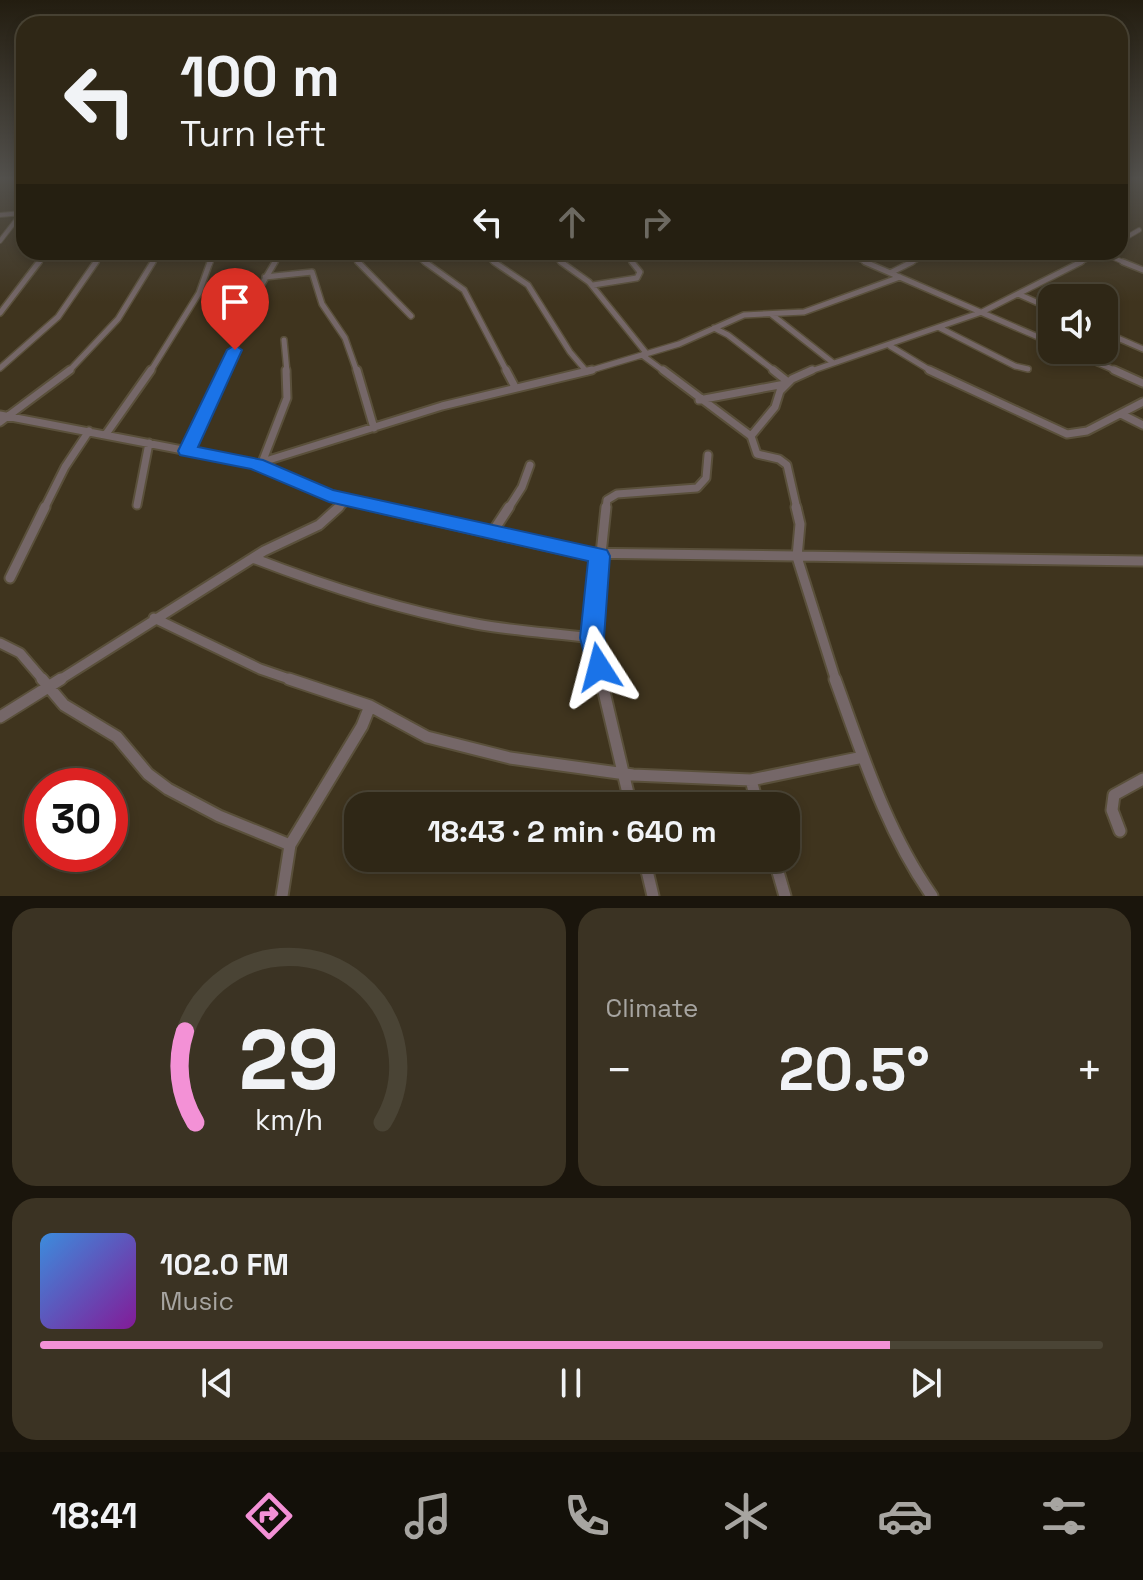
<!DOCTYPE html>
<meta charset="utf-8">
<style>
body{margin:0;font-family:"Space Grotesk",sans-serif;background:#3b3323;color:#f1f3f6;height:100vh;display:flex;flex-direction:column;font-size:30px;white-space:nowrap}
*{box-sizing:border-box;margin:0}
p{font-size:26px;color:#a7a5a1}
.icon{flex:none;width:44px;height:44px;fill:none;stroke:currentColor;stroke-width:2;stroke-linecap:round;stroke-linejoin:round}
.map{position:relative;height:896px;overflow:hidden}
.panel{display:flex;flex-direction:column;gap:12px;padding:12px;background:#1a150c;flex:1}
.panel>*{flex:none}
.hud{position:absolute;left:16px;top:16px;width:1112px;height:244px;border-radius:24px;box-shadow:0 4px 12px #0003,0 0 0 2px #4a4435;background:#2f2716;color:#f1f3f6;overflow:hidden}
.fabs{position:absolute;left:1038px;top:284px;display:grid;gap:16px}
.fabs a{display:grid;place-items:center;width:80px;height:80px;border-radius:16px;background:#2f2716;box-shadow:0 4px 12px #0003,0 0 0 2px #4a4435;font-size:40px}
.speed{position:absolute;left:24px;top:768px;display:flex;gap:16px;font-size:40px;font-weight:700;text-align:center}
.speed>*{display:grid;place-content:center;width:104px;height:104px;border-radius:50%;background:#2f2716;box-shadow:0 4px 12px #0003,0 0 0 2px #4a4435;line-height:1}
.speed .limit{border:12px solid #d22;background:#fff;color:#111}
.pin{position:absolute;display:grid;place-items:center;width:68px;height:68px;color:#fff;margin:-82px -34px;border-radius:50% 50% 50% 0;rotate:-45deg;box-shadow:0 0 8px #0007}
.pin .icon{rotate:45deg}
.me{position:absolute;width:88px;margin:-44px;rotate:351deg;stroke-linejoin:round;filter:drop-shadow(0 0 6px #0008)}
.turn{display:flex;align-items:center;gap:28px;height:168px;padding:0 32px;font-size:36px}
.turn .icon{width:104px;height:104px;stroke-width:2.5}
.turn b{display:block;font-size:56px;line-height:68px}
.lanes{display:flex;align-items:center;height:76px;padding:0 32px;background:#0003;justify-content:center;gap:40px;direction:ltr}
.lanes .off{opacity:.35}
.big{font-size:60px;font-weight:700;line-height:1.1}
.panel .tile{flex:1;display:flex;flex-direction:column;justify-content:center;gap:12px;min-width:0;padding:0 28px;border-radius:24px;background:#3b3323}
.panel .dial{align-items:center;gap:0}
.dial svg{height:208px;overflow:visible;fill:none;stroke:#4a4435;stroke-width:7;stroke-linecap:round;text-anchor:middle}
.dial text{fill:#f1f3f6;stroke:none}
.song{display:flex;align-items:center;gap:24px}
.cover{width:96px;height:96px;border-radius:12px;background:linear-gradient(135deg,hsl(210 70% 55%),hsl(290 70% 35%))}
.played{height:8px;border-radius:4px;background:linear-gradient(90deg,#f391d6 80%,#4a4435 80%)}
.keys{display:flex;justify-content:space-around;direction:ltr}
.heat{display:flex;justify-content:space-between;align-items:center;font-size:44px;direction:ltr}
.panel .tiles{flex:1;display:grid;gap:12px;grid-template-columns:1fr 1fr}
.tile:last-child{grid-column:span 2}
.trip{position:absolute;left:344px;top:792px;width:456px;height:80px;border-radius:24px;background:#2f2716;box-shadow:0 4px 12px #0003,0 0 0 2px #4a4435;font-weight:700;line-height:80px;text-align:center}
.dock{display:flex;height:128px;justify-content:space-around;align-items:center;background:#131009;color:#a7a5a1}
.dock .icon{width:56px;height:56px}
.dock .active{color:#f391d6}
.dock b{font-size:36px;color:#f1f3f6}
.map>svg:first-child{display:block}
.lines{fill:none;stroke-linecap:round;stroke-linejoin:round}
.minor-far4-casing{stroke:#5a503b;stroke-width:6}
.minor-far3-casing{stroke:#5a503b;stroke-width:8}
.minor-far2-casing{stroke:#5a503b;stroke-width:11}
.minor-far1-casing{stroke:#5a503b;stroke-width:13}
.minor-casing{stroke:#5a503b;stroke-width:15}
.minor-far4{stroke:#756768;stroke-width:4}
.minor-far3{stroke:#756768;stroke-width:5}
.minor-far2{stroke:#756768;stroke-width:7}
.minor-far1{stroke:#756768;stroke-width:9}
.minor{stroke:#756768;stroke-width:11}
.route{fill:#1a73e8;stroke:#114b97;stroke-width:2}
</style>
<div class="map">
<svg width="1143" height="896" viewBox="0 0 1143 896">
<rect width="100%" height="100%" fill="#3f341e"/>
<g class="lines">
<g class="minor-far4-casing">
<path id="minor-far4" d="M0,215L22,213
M0,241L24,210
M1120,241L1139,230
M349,252L360,264
M411,252L427,264
M479,252L497,264
M547,252L564,264
M843,252L870,264
M1100,252L1128,264
M278,256L296,252
M489,259L516,252
M38,264L47,252
M95,264L103,252
M152,264L158,252
M210,264L214,252
M274,264L277,252
M908,264L932,252
M1077,264L1100,252"/>
</g>
<g class="minor-far3-casing">
<path id="minor-far3" d="M358,262L411,316
M425,262L464,290L507,372
M494,262L528,285L570,352L587,372
M561,262L589,282L647,354
M865,262L1052,343
M1123,262L1143,270
M890,273L912,262
M265,277L312,272L322,304L345,338L357,372
M593,285L637,278L640,272L632,262
M1018,294L1052,309
M0,313L39,262
M771,314L832,362
M714,328L728,335L776,372
M940,328L1015,366L1028,369
M1104,332L1143,349
M284,340L287,372
M890,346L933,372
M1068,350L1119,372
M642,355L665,372
M0,368L58,317L96,262
M68,372L118,319L153,262
M150,372L199,293L210,262
M225,372L255,296L275,262
M585,372L679,344L744,315L804,312L900,277
M808,372L982,312L1081,262"/>
</g>
<g class="minor-far2-casing">
<path id="minor-far2" d="M357,370L374,428
M506,370L515,387
M663,370L751,436L757,454L779,459L787,465L797,509
M773,370L788,382
M929,370L1067,434L1087,431L1143,402
M1114,370L1143,383
M699,400L785,384
M1121,414L1143,425
M0,415L256,464L329,496L386,509
M0,422L70,370
M106,434L151,370
M751,436L775,407L780,391L792,379L812,370
M187,451L225,370
M263,460L287,398L286,370
M256,464L442,406L592,370
M137,505L149,443
M44,509L65,467L89,431
M337,509L347,500
M508,509L522,487L530,465
M606,509L607,500L617,494L697,488L706,478L708,455"/>
</g>
<g class="minor-far1-casing">
<path id="minor-far1" d="M377,507L579,553L1143,561
M796,507L800,524L797,557L836,681
M492,533L509,507
M253,558C325,586 400,610 476,624C514,631 553,633 592,638
M10,578L45,507
M154,618L260,669L295,681
M0,643L20,653L44,681
M58,681L264,551L319,525L339,507
M602,681L592,638L606,507"/>
</g>
<g class="minor-casing">
<path id="minor" d="M42,679L64,705L117,737L148,774L168,789L219,816L290,845
M601,679L631,806
M835,679C862,753 886,831 932,896
M370,706L427,737L510,758L633,775L751,780L758,806
M0,717L61,679
M751,780L863,757
M1120,831L1112,810L1114,795L1143,779
M644,858L653,896
M774,858L785,896
M282,896L290,845L362,726L370,706L289,679"/>
</g>
<use href="#minor-far4" class="minor-far4"/>
<use href="#minor-far3" class="minor-far3"/>
<use href="#minor-far2" class="minor-far2"/>
<use href="#minor-far1" class="minor-far1"/>
<use href="#minor" class="minor"/>
</g>
<linearGradient id="sky" x2="0" y2="1"><stop stop-color="#231d10"/><stop offset="0.59" stop-color="#52504c"/><stop offset="1" stop-color="#52504c" stop-opacity="0"/></linearGradient>
<rect width="1143" height="302" fill="url(#sky)"/>
<path class="route" d="M235,345L242,350L198,447L263,460L333,490L607,550L610,556L604,638L611,667L607,675L599,678L590,675L580,638L588,561L329,502L251,469L180,455L178,451L227,350Z"/>
</svg>
<div class="fabs">
<a><svg class="icon" aria-label="sound" viewBox="0 0 24 24"><path d="M4 9h4l5-4v14l-5-4H4zM17 9q2 3 0 6"/></svg></a>
</div>
<div class="speed"><div class="limit">30</div></div>
<div class="pin" style="left:235px;top:350px;background:#d93025"><svg class="icon" aria-label="arrive" viewBox="0 0 24 24"><path d="M6 21V4h12l-3 4 3 4H6"/></svg></div>
<svg class="me" style="left:599px;top:667px" viewBox="-20 -20 40 40"><path d="M0-17L14 15 0 8-14 15z" fill="#1a73e8" stroke="#fff" stroke-width="4"/></svg>
<div class="trip">18:43 · 2 min · 640 m</div>
<div class="hud">
<div class="turn"><svg class="icon" aria-label="left" viewBox="0 0 24 24"><path d="M17 20v-9H6M10 6l-5 5 5 5"/></svg><div><b>100 m</b>Turn left</div></div>
<div class="lanes"><svg class="icon" aria-label="left" viewBox="0 0 24 24"><path d="M17 20v-9H6M10 6l-5 5 5 5"/></svg><svg class="icon off" aria-label="ahead" viewBox="0 0 24 24"><path d="M12 20V5M6 11l6-6 6 6"/></svg><svg class="icon off" aria-label="right" viewBox="0 0 24 24"><path d="M7 20v-9h11M14 6l5 5-5 5"/></svg></div>
</div>
</div>
<section class="panel">
<div class="tiles">
<div class="tile dial"><svg viewBox="0 0 100 80">
<path d="M14 69A42 42 0 1 1 86 69"/>
<path d="M14 69A42 42 0 0 1 10 34" stroke="#f391d6"/>
<text x="50" y="56" font-size="32" font-weight="700">29</text>
<text x="50" y="72" font-size="11">km/h</text>
</svg></div>
<div class="tile"><p>Climate</p>
<div class="heat"><a>−</a><b class="big">20.5°</b><a>+</a></div>
</div>
<div class="tile">
<div class="song"><i class="cover"></i><div><b>102.0 FM</b><p>Music</p></div></div>
<div class="played"></div>
<div class="keys"><svg class="icon" aria-label="previous" viewBox="0 0 24 24"><path d="M18 5L8 12l10 7zM5 5v14"/></svg><svg class="icon" aria-label="pause" viewBox="0 0 24 24"><path d="M8 5v14M16 5v14"/></svg><svg class="icon" aria-label="next" viewBox="0 0 24 24"><path d="M6 5l10 7-10 7zM19 5v14"/></svg></div>
</div>
</div>
</section>
<nav class="dock">
<b>18:41</b>
<svg class="icon active" aria-label="directions" viewBox="0 0 24 24"><path d="M12 3l9 9-9 9-9-9zM9 14v-3h6M13 9l2 2-2 2"/></svg>
<svg class="icon" aria-label="music" viewBox="0 0 24 24"><path d="M9 18V5l10-2v13"/><circle cx="6" cy="18" r="3"/><circle cx="16" cy="16" r="3"/></svg>
<svg class="icon" aria-label="phone" viewBox="0 0 24 24"><path d="M5 4h4l2 5-3 2q2 4 5 5l2-3 5 2v4C11 20 4 13 5 4z"/></svg>
<svg class="icon" aria-label="climate" viewBox="0 0 24 24"><path d="M12 3v18M4 7l16 10M4 17L20 7"/></svg>
<svg class="icon" aria-label="car" viewBox="0 0 24 24"><path d="M5 17H2v-5l4-1 3-4h7l3 4 3 1v5h-3M9 17h6M6 11h13"/><circle cx="7" cy="17" r="2"/><circle cx="17" cy="17" r="2"/></svg>
<svg class="icon" aria-label="filters" viewBox="0 0 24 24"><path d="M4 7h16M4 17h16"/><circle cx="9" cy="7" r="2"/><circle cx="15" cy="17" r="2"/></svg>
</nav>
